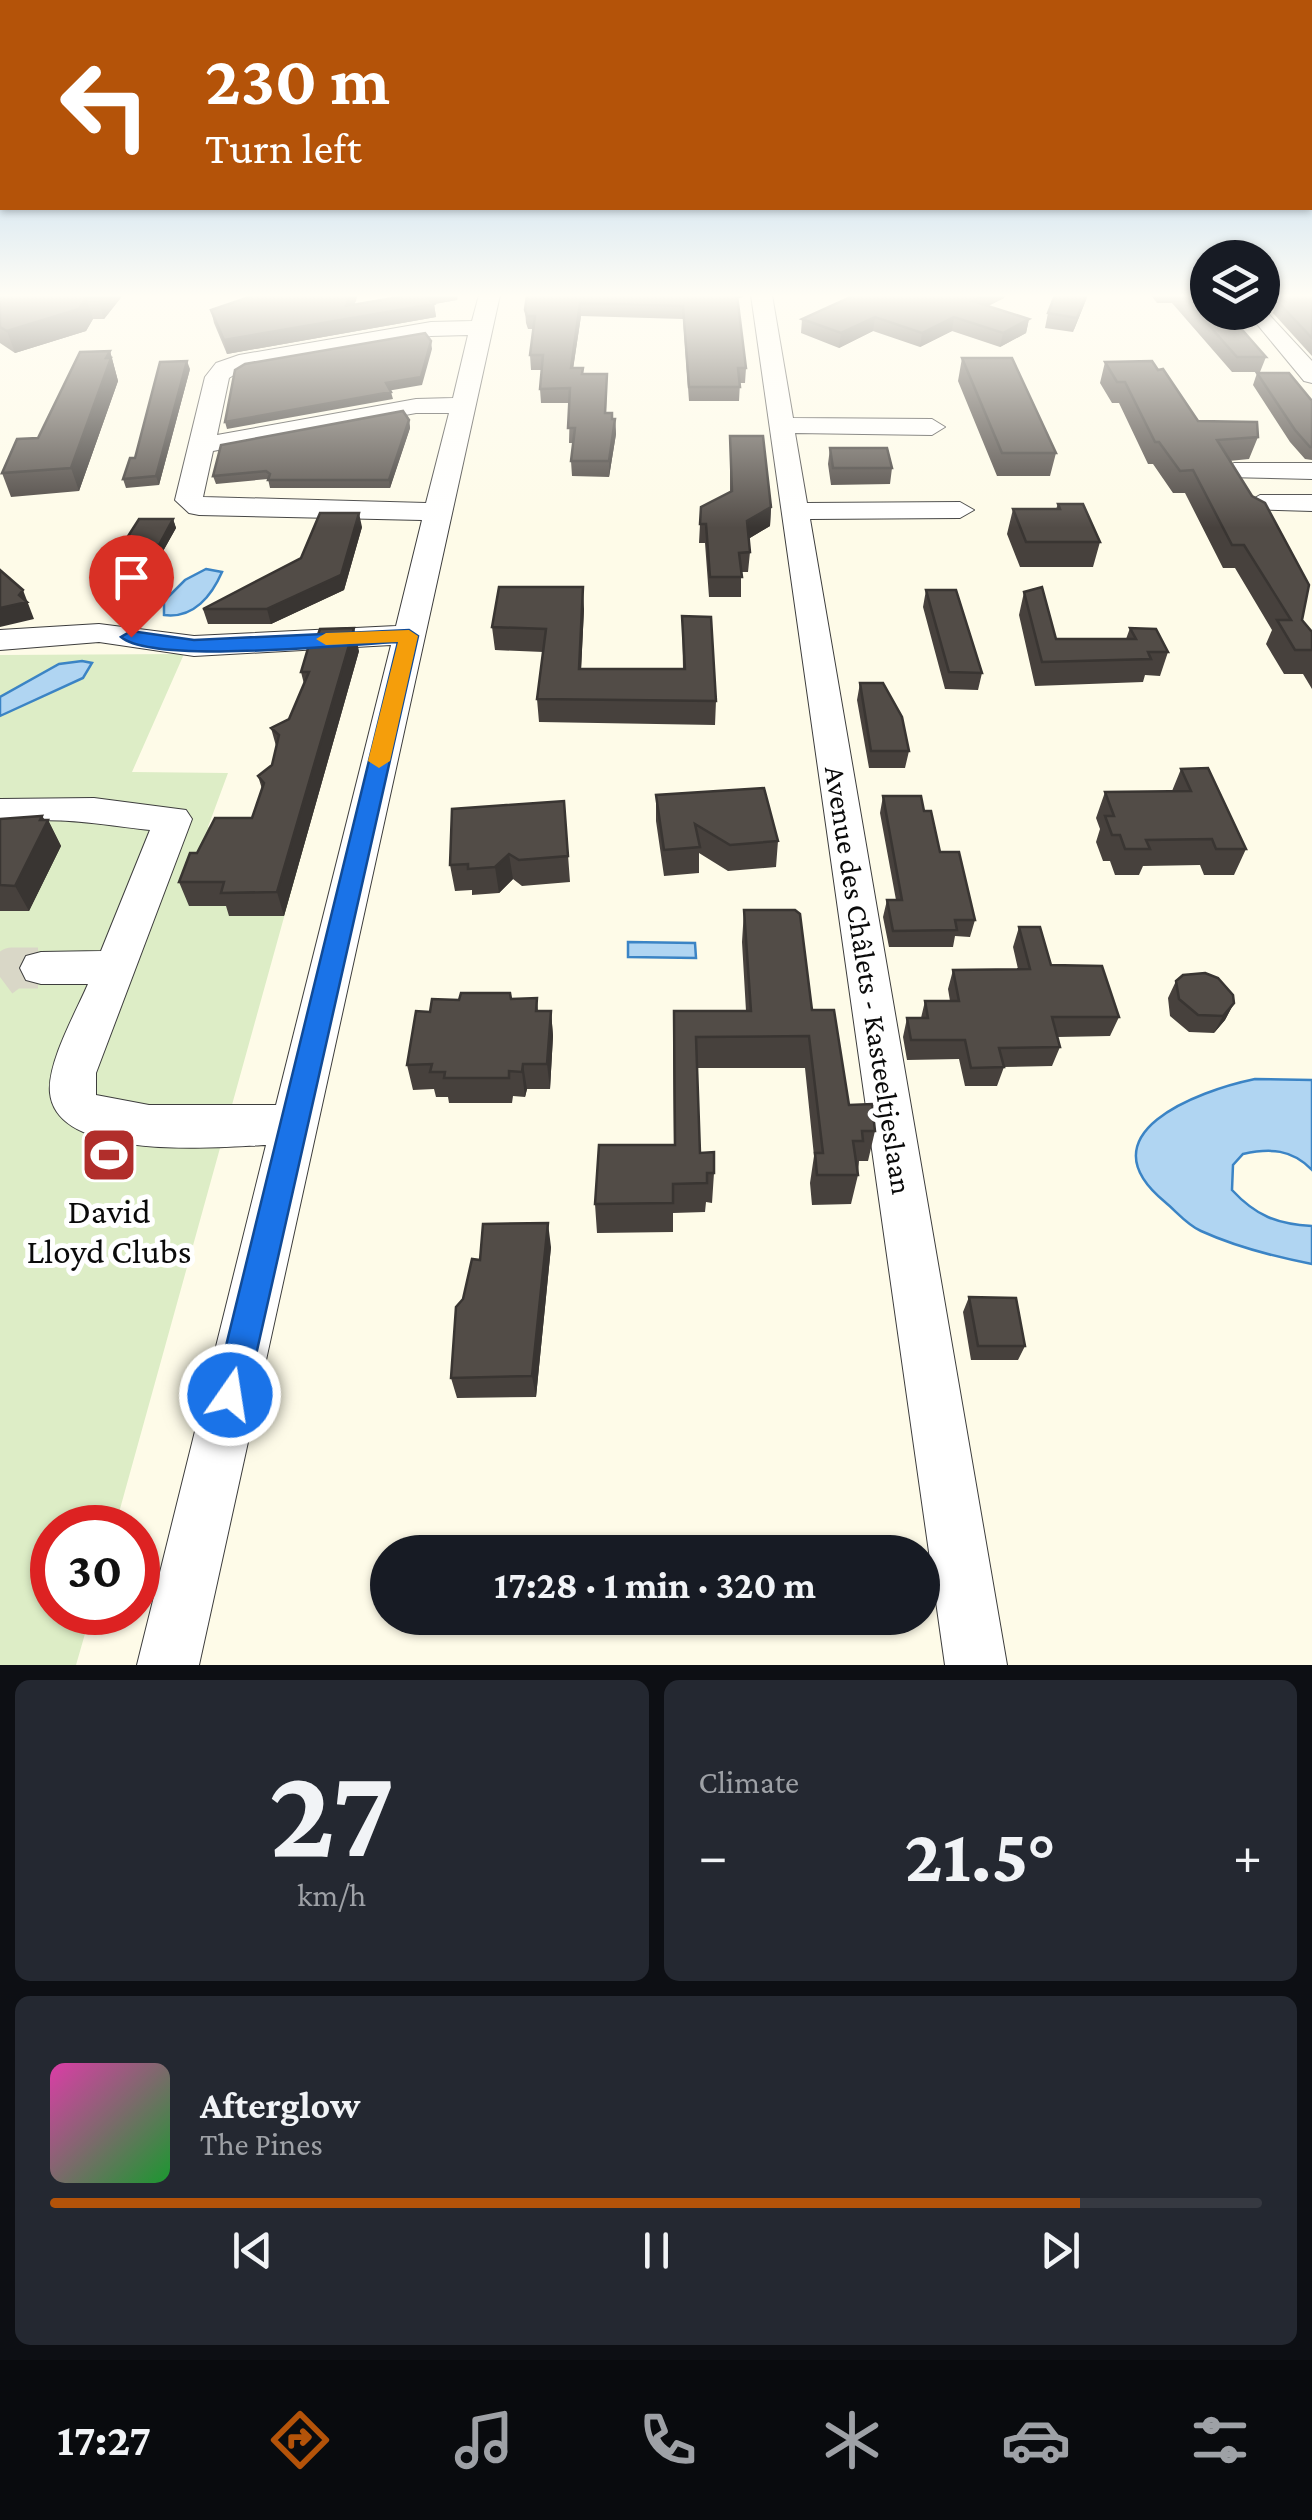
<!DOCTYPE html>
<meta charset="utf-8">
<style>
body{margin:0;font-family:"Crimson Pro",serif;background:#242831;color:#f1f3f6;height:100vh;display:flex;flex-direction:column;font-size:38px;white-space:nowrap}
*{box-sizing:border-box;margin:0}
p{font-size:32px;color:#9ea1a6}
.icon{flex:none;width:55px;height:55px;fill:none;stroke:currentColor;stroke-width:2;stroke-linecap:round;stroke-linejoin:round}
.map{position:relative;height:1665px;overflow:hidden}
.sheet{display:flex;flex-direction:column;gap:15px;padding:15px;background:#0d0f14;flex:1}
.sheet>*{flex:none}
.top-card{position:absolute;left:0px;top:0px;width:1312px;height:210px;box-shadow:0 2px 8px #0004;background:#b45309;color:#fff;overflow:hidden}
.controls{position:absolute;left:1190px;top:240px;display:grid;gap:20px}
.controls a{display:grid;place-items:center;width:90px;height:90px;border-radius:50%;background:#171b24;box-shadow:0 2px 8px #0004;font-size:50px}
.speed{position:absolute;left:30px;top:1505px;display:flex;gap:20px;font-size:50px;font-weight:700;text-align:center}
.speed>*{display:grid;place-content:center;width:130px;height:130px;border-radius:50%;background:#171b24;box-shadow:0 2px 8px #0004;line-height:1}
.speed .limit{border:15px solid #d22;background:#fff;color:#111}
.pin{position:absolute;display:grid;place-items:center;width:85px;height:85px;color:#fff;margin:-102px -42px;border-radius:50% 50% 50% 0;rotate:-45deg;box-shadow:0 0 10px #0007}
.pin .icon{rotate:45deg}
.me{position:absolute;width:110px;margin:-55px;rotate:13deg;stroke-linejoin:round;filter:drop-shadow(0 0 8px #0008)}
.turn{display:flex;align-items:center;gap:35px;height:210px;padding:0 40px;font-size:45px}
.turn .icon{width:130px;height:130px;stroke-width:2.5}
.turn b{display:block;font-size:70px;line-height:85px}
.big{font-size:75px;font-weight:700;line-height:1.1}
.sheet .tile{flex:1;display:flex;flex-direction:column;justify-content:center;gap:15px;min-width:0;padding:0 35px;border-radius:15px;background:#242831}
.sheet .dial{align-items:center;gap:0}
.dial b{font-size:130px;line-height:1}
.song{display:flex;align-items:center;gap:30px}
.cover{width:120px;height:120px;border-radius:15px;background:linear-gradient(135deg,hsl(320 70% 55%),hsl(130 70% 35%))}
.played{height:10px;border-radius:5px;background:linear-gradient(90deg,#b45309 85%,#363941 85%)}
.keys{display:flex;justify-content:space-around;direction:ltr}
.heat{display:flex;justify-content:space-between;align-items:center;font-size:55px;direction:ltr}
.sheet .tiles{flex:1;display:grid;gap:15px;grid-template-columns:1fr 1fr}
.tile:last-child{grid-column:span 2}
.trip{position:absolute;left:370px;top:1535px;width:570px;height:100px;border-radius:50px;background:#171b24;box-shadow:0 2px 8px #0004;font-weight:700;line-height:100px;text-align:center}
.tab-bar{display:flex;height:160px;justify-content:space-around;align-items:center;background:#090b0e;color:#9ea1a6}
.tab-bar .icon{width:70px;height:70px}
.tab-bar .on{color:#b45309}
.tab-bar b{font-size:45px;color:#f1f3f6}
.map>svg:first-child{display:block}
.pitch{fill:#ddedc6}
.water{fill:#b0d5f2;stroke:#3b84c5;stroke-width:2.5}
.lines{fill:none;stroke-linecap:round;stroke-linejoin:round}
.minor-tunnel{stroke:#d9d7c7;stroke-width:41;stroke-dasharray:41 21;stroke-linecap:butt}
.minor-casing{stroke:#3d3d3d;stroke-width:2}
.minor{fill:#fff;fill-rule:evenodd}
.wall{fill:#47413d}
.shaded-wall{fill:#393532}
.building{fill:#524c47;stroke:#393532;stroke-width:2.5}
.route{fill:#1a73e8;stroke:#114b97;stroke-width:2.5}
.slow{fill:#f59e0b}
.labels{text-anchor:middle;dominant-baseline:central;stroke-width:10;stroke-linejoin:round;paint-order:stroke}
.street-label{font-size:30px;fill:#0a0a0a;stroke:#fff}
.near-poi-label{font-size:35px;fill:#0a0a0a;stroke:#fff}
</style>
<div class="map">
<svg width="1312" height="1665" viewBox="0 0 1312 1665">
<rect width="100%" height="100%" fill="#fefbe8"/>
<path class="pitch" d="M184,654L132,772L228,773L208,827H309L115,1527L52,1528V1612L91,1613L76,1665H0V655Z"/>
<path class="water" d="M206,569L222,572C212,595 194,619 164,615V601L185,580Z
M82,661L92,663L83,678L0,716V697L59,664Z
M628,942L695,943L696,958L628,957Z
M1255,1079L1312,1080V1170C1292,1149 1270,1148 1243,1154L1233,1165L1232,1190C1256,1216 1277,1224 1312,1226V1264C1276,1257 1234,1246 1201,1231C1187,1225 1176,1211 1165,1202C1082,1134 1197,1091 1255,1079Z"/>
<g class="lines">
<path class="minor-tunnel" d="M0,977L12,968H41"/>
<g class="minor-casing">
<path id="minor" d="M479,295H500L199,1665H137L266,1145C217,1147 57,1162 50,1093C47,1063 76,1012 88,984H41L26,980L20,968L26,956L41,952L101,951L150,830C104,825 45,813 0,826V799L94,798L186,810L192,819L96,1073V1095L149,1105H276L391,645L194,656L99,642L0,650V630L99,624L194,636L396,626L422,520L199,515L189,513L175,500L205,377L216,363L239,355L431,322L472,321ZM468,335L453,398L416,399L217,435L229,378L245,368L431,336ZM416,413H449L426,503L203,497L213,451Z
M751,295H772L793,418L932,419L945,427L932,435L795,433L807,503L960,502L974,510L960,518L810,519L1007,1665H945Z
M1262,307L1312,361V383L1304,381L1247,312H1262Z
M1234,463H1312V479L1225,477L1221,471Z
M1260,495H1312V511L1250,509L1246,503Z"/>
</g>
<use href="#minor" class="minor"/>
</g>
<path class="wall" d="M0,295H123L104,319H93L86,331L15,353L0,343Z
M358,295L354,305L399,297L400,295H458L457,300L434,304L436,317L227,354L214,323L211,310Z
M527,295H743V297L737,299L746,368L745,383H740L739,401H689L683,319L581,316L573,368L583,374H607L606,413L612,419H615L616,434L609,477L572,476L571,461L573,443H569L570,403H541L540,389L542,370H531L530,355L533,329H528L526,323L525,310Z
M855,295H1005L1004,298L988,306L1029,319L1026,333L1000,347L952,331L920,347L873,331L839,348L801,333L802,319Z
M1055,295H1088L1073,332L1045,328L1048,313Z
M1151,295H1208L1236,316L1234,321L1266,357L1260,372H1232L1172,303H1157Z
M1264,295H1312V356L1273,313L1275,307Z
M110,351L118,381L79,491L11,497L2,473L38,438Z
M962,358L1056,453L1050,476H997L958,381Z
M1105,362L1158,370L1198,421L1258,437L1249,459L1229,461L1302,620L1312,632V689L1303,674H1284L1266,644L1272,630L1235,568H1223L1185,493H1173L1153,464H1148L1119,403H1112L1100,383Z
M190,369L159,485L126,488L123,479Z
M1257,373L1312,401V460L1305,459L1290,442L1253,385Z
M409,420L410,428L390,488H270L268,479L216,484L213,476Z
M730,436L771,507L770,526L748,539L750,552L748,572H741V597H709L705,543H699L700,524L730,492Z
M830,448L892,468L890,484L831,485L828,464Z
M1058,504L1100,542L1093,567H1020L1007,534L1013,509H1056Z
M173,519L176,528L162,553L126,552L123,544Z
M362,527L344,590L271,624H208L203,609Z
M926,590L982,673L978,690L945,689L923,607Z
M1024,592L1056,639H1126L1130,628L1168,652L1160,676L1145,675L1143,682L1035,686L1019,615Z
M584,609L581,669H683L682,616L716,701L715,725L539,722L537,699L543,652L495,650L492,627Z
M359,651L284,916H229L226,906H189L179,882L197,853L252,818L262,789L258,776L272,765L276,746L271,728L289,719L304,684L301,672Z
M860,683L909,751L905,768H869L857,700Z
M1181,769L1246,849L1234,875H1204L1200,865L1143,866L1139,875H1115L1110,861H1103L1096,842L1100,829L1096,818L1105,792L1172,791Z
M656,795L778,841L776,867L728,871L699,853V873L664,876L656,821Z
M883,796L924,811L940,852L975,920L970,937L955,936L953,947H889L883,917L887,900H896L880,813Z
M564,801L570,882L522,886L513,879L499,893L472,895V890L455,891L450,865Z
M42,816L45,820H48L61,846L29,911H0V819Z
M744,910L812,1010L849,1105L875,1131L868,1161H859L858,1175L851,1204L812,1205L810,1183L814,1156L805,1068H697L700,1153L714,1173L712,1203L706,1202L705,1212L673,1213V1232L597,1233L595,1204L674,1145L673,1042L746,1011L742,942Z
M1019,927L1051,965L1119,1017L1110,1036L1057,1037L1060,1047L1052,1066L1004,1067L997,1086H965L959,1059L907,1060L903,1037L907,1018H921L925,1001H950L948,989L953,970L1018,969L1013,947Z
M1176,981L1234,1003L1225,1020L1214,1033L1189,1032L1170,1016L1168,998Z
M537,998L538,1011H551L553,1036L550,1089H527L525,1097L513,1096L512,1103H449L448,1097H436L434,1089L413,1090L407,1065L430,1012L459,1000Z
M551,1247L536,1397L457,1398L451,1378L463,1299L480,1260Z
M969,1297L1025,1346L1018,1360H971L963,1312Z"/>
<path class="shaded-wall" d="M100,295H123L104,319L98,298Z
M350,295H358L349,319L425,295H458L457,300L434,304L436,317L227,354L224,340L346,306Z
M984,295H1005L1004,298L970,315L972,301Z
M1086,295H1088L1073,332L1077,318Z
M86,298L93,319L86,331L15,353L7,331Z
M580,303L581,316L571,383V368Z
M875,317L873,331L839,348L841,333Z
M954,317L952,331L920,347L922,333Z
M1029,319L1026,333L1000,347L1003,333Z
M431,341L432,349L422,385L387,391L386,383Z
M110,351L118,381L79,491L71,468Z
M187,361L190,369L159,485L156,476Z
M391,392L393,399L227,429L225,422Z
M615,419L616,434L609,477V461Z
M409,420L410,428L390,488L389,480Z
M771,507L770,526L745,541L747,521Z
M359,513L362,527L344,590L271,624L267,609Z
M173,519L176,528L162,553L159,545Z
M583,587L584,609L580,692L579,669Z
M23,590L34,619L0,627V608L19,595Z
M354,628L359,651L284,916L277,892Z
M42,816L46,824L48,820L61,846L29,911L15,886Z
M509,854L513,879L499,893L495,867Z
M1234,1003L1225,1020L1214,1033L1223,1016Z
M551,1011L553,1036L550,1089L547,1064Z
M523,1064L527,1089L525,1097L522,1072Z
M548,1223L551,1247L536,1397L532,1376Z"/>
<path class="building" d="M0,295H100L98,298H86L79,309L7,331L0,327Z
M255,295H350L346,306L399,297L400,295H426L434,304L224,340L211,310Z
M527,295H737L746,368H738L740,387H689L683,306L580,303L571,368H583L582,374H607L605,413H612V419H615L609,461H571L575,428H568L570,388L540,389L543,355H530L535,316H527L525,310Z
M855,295H984L972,301L1029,319L1003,333L954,317L922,333L875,317L841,333L802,319Z
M1055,295H1086L1077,318L1048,313Z
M1182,295H1208V312H1233L1236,316H1230L1266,357H1237Z
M1279,295H1312V338L1277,301H1285Z
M425,333L431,341L421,377L386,383L391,392L225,422L235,370L245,364Z
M110,351L106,358H111L71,468L2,473L17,439L38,438L80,352Z
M962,358H1012L1056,453H1002Z
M187,361L156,476L123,479L130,458H135L160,362Z
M1152,361L1158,370L1163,369L1198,421L1257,422L1258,437L1217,440L1252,496L1265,503L1309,585L1302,620L1312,632V650H1295L1277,620H1291L1244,545H1232L1193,470L1180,471L1159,442H1155L1125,382H1117L1105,362Z
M1257,373H1289L1312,401V447H1310L1295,430Z
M403,411L409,420L389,480H268L270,474L266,471L213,476L221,445Z
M730,436H763L771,507L747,521L750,552L739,553L742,577H710L706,524H700L701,507L732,491Z
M830,448H887L892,468H833Z
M1058,504H1083L1100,542H1026L1013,509H1060Z
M320,513H359L341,575L267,609H203L301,558Z
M139,519H173L159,545L123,544Z
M0,570L23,590L19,595L27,602L0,608Z
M499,587H583L579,669H685L682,616L711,617L716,701L537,699L546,629L492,627Z
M1042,587L1056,639H1136L1130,628L1156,629L1168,652H1148L1151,659L1042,662L1024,592Z
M926,590H956L982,673L949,672Z
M354,628L277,892L221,893L224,882H179L190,853H197L215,818H252L264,783L258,776L272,765L279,735L271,728L289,719L309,672H301L309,645L314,646L320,629Z
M860,683H883L902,717L909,751H871Z
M1208,768L1246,849H1216L1212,839L1146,840L1150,849H1125L1120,835H1112L1105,816H1114L1105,792L1191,791L1181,769Z
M764,788L778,841L730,845L695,824L700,847L664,850L656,795Z
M883,796H921L924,811H931L940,852H959L975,920H955L957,930L893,931L887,900H902Z
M564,801L568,856L519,860L509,854L495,867L468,869V864L450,865L452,809Z
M42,816L40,820H48L15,886L0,885V819Z
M744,910H795L800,914L812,1010H834L849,1105L872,1104L875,1131H862L863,1141H853L858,1175H817L815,1153H823L809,1036L696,1037L700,1153L714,1152V1173H707V1183L673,1184V1203L595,1204L599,1145H675L674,1011H751Z
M1019,927H1040L1051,965L1102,966L1119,1017H1052L1060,1047L999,1048L1004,1067L971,1068L965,1040H911L907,1018H928L925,1001H959L953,970L1030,969Z
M1205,973L1218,978L1233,995L1234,1003L1223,1016L1198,1015L1179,999L1176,981L1183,975Z
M461,993H510L511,999L537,998L536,1011H551L547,1064H523L522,1072L509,1071V1078H444L445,1072H430L432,1064L407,1065L416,1011L430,1012L432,999L459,1000Z
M548,1223L532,1376L451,1378L456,1307L463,1299L472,1259L480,1260L483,1224Z
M969,1297L1016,1298L1025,1346H978Z"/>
<linearGradient id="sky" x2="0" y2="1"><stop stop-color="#91c1ec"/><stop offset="0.56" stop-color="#fffdf5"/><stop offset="1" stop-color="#fffdf5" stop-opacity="0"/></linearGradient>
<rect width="1312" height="528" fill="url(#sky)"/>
<path class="route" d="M409,630L418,636L247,1395L242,1406L230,1411L219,1406L214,1395L398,642C348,644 154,665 121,637L131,631L194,640Z"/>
<path class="slow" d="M409,630L418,636L390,761L379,768L368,761L398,642L326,645L316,639L326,633Z"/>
<defs>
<g id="stadium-square" transform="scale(2.875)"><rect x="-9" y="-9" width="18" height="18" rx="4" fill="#b12e2b" stroke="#fff"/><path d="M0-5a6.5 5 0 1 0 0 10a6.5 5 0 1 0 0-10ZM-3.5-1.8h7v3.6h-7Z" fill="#fff"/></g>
</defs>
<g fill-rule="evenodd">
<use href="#stadium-square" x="109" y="1155"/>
</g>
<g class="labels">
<g class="street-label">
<text transform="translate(869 980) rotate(81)">Avenue des Châlets - Kasteeltjeslaan</text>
</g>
<g class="near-poi-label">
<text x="109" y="1211">David<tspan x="109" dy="40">Lloyd Clubs</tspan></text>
</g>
</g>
</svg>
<div class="controls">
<a><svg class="icon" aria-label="layers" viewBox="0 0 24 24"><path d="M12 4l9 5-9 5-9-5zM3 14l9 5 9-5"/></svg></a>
</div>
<div class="speed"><div class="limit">30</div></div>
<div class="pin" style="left:131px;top:637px;background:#d93025"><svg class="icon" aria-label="arrive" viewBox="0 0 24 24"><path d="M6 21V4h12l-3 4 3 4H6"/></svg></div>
<svg class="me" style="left:230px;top:1395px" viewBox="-20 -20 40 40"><circle r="17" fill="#1a73e8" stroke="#fff" stroke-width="3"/><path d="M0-11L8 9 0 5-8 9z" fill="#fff"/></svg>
<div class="trip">17:28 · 1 min · 320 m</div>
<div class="top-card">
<div class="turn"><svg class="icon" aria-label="left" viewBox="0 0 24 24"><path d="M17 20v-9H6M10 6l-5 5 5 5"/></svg><div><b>230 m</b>Turn left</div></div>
</div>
</div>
<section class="sheet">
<div class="tiles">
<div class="tile dial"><b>27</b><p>km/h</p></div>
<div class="tile"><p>Climate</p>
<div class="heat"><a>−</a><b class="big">21.5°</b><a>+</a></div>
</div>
<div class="tile">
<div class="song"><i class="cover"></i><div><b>Afterglow</b><p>The Pines</p></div></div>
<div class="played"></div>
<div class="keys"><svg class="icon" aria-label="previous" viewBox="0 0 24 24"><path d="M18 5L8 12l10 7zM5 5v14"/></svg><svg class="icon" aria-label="pause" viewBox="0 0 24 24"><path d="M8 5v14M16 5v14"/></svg><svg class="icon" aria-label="next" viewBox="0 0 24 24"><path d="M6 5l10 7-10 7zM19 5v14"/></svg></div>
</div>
</div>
</section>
<nav class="tab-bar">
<b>17:27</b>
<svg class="icon on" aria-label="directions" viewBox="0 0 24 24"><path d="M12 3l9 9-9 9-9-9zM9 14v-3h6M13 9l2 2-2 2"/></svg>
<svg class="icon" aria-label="music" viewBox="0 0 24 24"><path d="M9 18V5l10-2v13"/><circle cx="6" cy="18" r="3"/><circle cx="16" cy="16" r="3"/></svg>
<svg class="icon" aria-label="phone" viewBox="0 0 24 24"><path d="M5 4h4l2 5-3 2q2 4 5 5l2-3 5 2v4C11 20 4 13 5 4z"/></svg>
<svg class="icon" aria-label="climate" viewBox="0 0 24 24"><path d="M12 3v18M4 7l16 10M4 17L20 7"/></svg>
<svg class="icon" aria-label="car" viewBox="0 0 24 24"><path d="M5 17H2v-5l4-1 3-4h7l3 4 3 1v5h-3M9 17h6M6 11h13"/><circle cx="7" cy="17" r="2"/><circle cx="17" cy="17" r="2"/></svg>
<svg class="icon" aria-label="filters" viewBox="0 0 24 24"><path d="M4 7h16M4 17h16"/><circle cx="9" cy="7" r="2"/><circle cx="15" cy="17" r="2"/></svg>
</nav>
